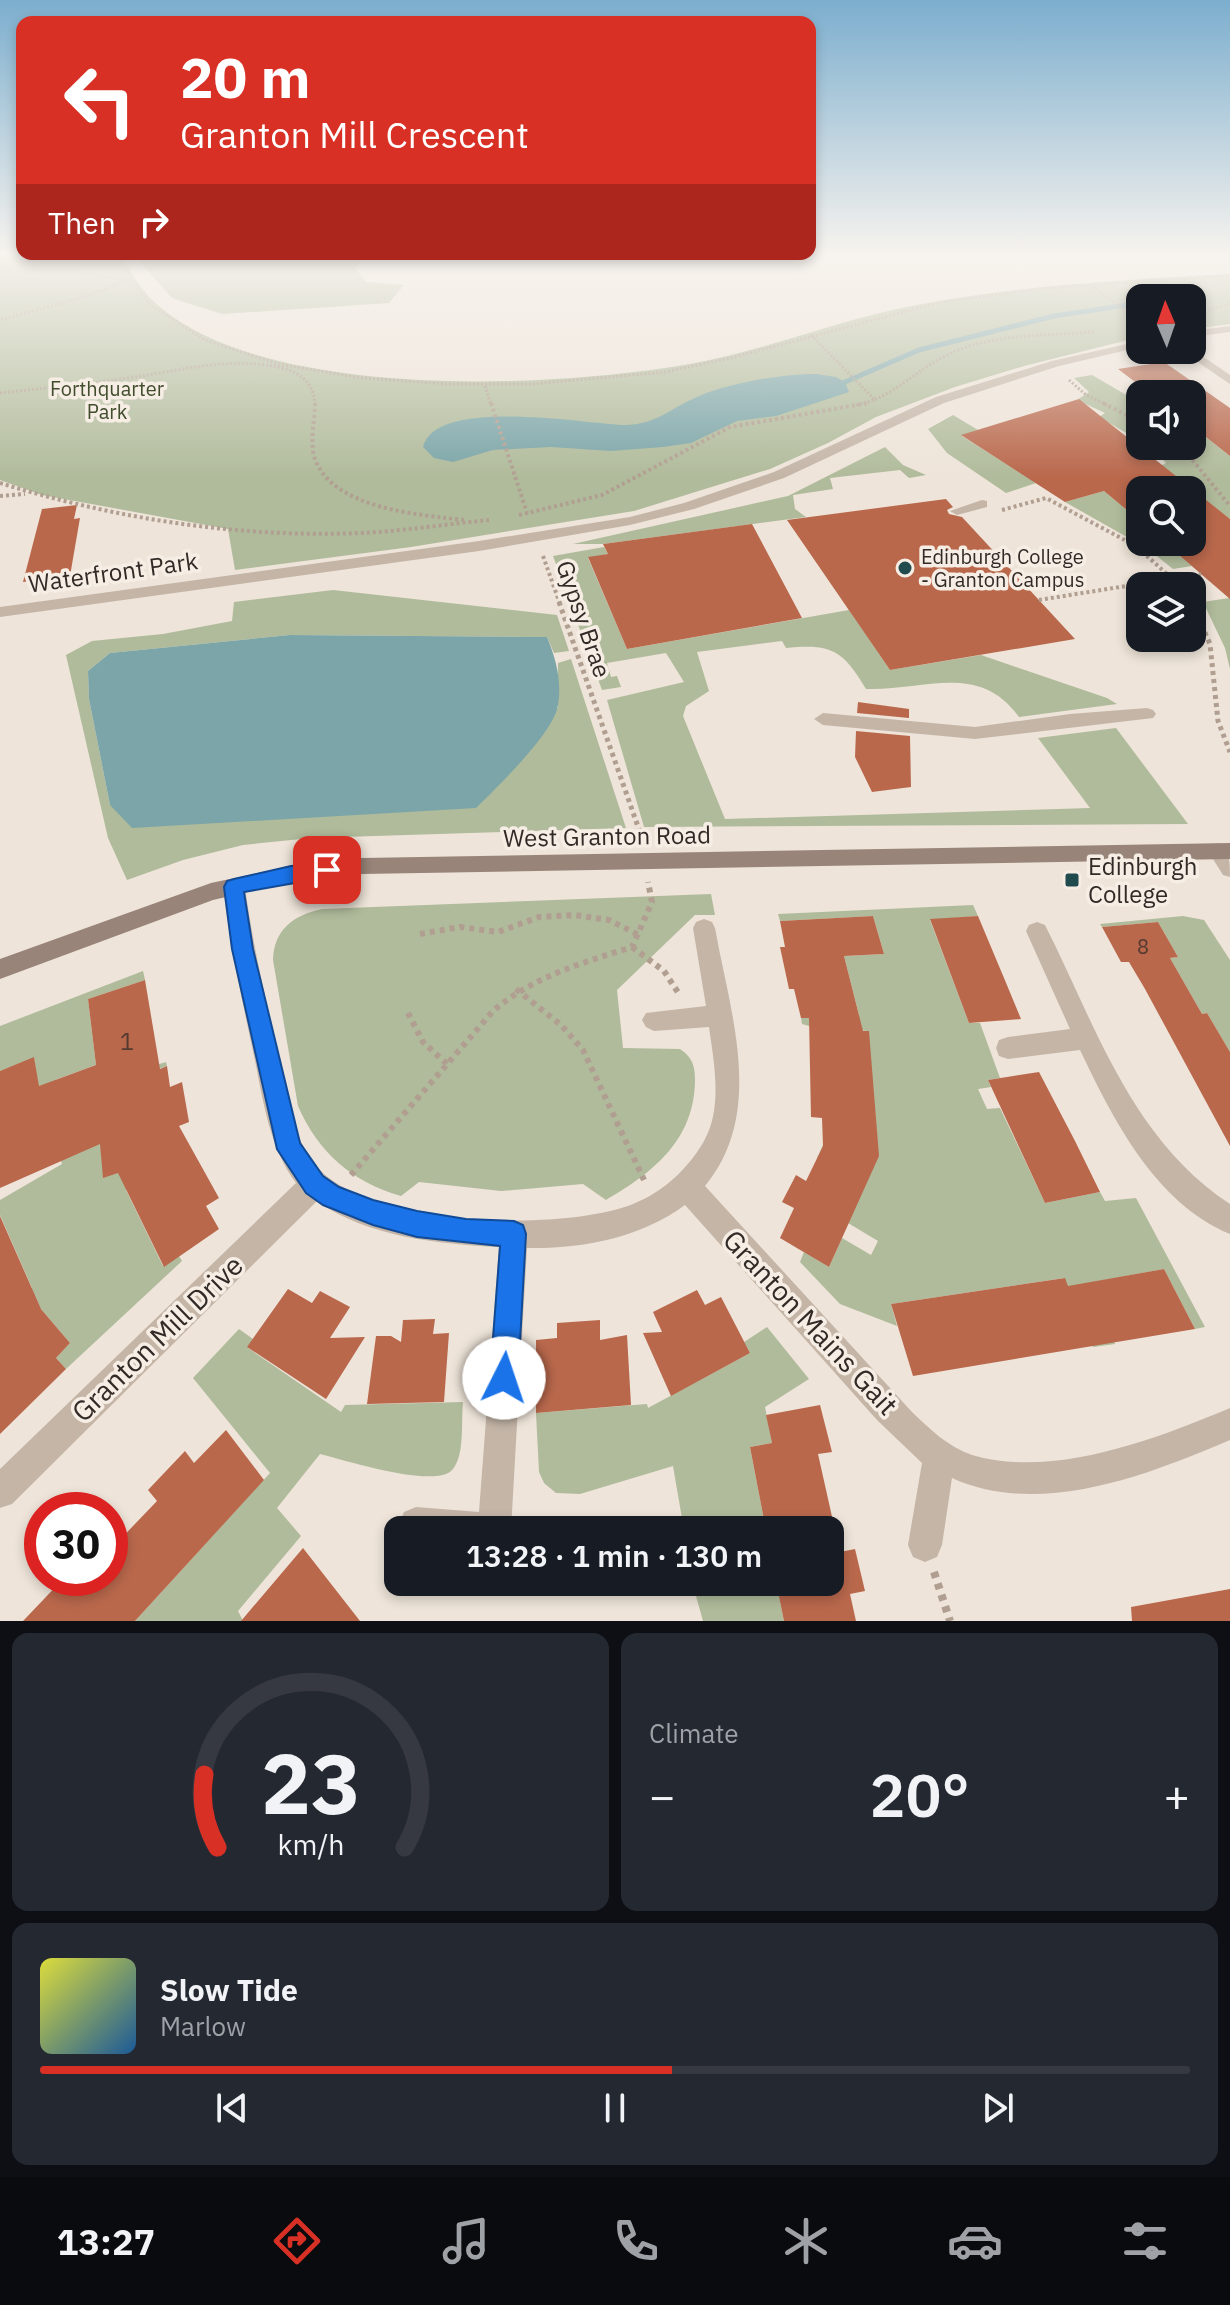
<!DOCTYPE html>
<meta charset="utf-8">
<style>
body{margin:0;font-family:"IBM Plex Sans",sans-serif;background:#242831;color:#f1f3f6;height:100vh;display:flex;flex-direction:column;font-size:30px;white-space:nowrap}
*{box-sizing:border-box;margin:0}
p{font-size:26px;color:#9ea1a6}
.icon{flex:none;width:44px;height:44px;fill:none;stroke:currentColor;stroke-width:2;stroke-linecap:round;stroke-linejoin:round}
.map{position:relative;height:1621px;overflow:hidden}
.panel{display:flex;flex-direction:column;gap:12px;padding:12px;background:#0d0f14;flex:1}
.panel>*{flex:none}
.guide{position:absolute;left:16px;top:16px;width:800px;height:244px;border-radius:16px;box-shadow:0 4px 12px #0003;background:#d93025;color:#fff;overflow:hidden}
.needle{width:52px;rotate:358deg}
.tools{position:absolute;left:1126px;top:284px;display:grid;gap:16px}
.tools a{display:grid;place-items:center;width:80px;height:80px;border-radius:16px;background:#171b24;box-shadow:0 4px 12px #0003;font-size:40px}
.speed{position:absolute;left:24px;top:1492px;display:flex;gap:16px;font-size:40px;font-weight:700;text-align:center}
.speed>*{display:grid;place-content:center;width:104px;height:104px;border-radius:50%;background:#171b24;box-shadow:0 4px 12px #0003;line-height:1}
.speed .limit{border:12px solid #d22;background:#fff;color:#111}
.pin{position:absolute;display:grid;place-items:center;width:68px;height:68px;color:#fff;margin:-34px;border-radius:16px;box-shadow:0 4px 12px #0006}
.me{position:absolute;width:88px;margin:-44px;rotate:4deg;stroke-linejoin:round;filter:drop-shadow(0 0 6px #0008)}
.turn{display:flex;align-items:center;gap:28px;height:168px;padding:0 32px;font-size:36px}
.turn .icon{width:104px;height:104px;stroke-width:2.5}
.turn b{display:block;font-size:56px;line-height:68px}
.then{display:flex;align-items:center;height:76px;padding:0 32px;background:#0003;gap:16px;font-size:30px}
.big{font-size:60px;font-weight:600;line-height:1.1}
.panel .tile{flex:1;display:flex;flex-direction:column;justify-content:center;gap:12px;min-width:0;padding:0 28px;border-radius:16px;background:#242831}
.panel .dial{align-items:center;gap:0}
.dial svg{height:208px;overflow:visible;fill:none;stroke:#363941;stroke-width:7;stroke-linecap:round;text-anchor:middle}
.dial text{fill:#f1f3f6;stroke:none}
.song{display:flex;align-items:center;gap:24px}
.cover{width:96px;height:96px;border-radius:12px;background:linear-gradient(135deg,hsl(60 70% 55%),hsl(210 70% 35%))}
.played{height:8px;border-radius:4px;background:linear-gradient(90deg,#d93025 55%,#363941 55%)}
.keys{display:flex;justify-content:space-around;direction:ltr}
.heat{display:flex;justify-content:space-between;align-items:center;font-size:44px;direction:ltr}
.panel .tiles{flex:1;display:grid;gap:12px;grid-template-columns:1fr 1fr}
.tile:last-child{grid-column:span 2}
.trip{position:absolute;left:384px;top:1516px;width:460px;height:80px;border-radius:16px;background:#171b24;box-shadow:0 4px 12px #0003;font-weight:600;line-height:80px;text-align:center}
.tab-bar{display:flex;height:128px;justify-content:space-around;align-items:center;background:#090b0e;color:#9ea1a6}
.tab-bar .icon{width:56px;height:56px}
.tab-bar .active{color:#d93025}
.tab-bar b{font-size:36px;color:#f1f3f6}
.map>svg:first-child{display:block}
.green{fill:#b0bb9b}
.water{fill:#7ba5a8}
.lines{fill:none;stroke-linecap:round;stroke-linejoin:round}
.stream{stroke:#7ba5a8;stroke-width:5}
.building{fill:#b9684c}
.path-far4{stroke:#b09f91;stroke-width:3;stroke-dasharray:2 2;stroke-linecap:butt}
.path-far3{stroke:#b09f91;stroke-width:4;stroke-dasharray:3 3;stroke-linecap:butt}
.path-far2{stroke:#b09f91;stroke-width:5;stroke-dasharray:4 4;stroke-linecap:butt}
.path-far1{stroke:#b09f91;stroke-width:6;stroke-dasharray:5 5;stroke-linecap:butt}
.path{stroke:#b09f91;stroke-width:8;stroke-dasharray:6 6;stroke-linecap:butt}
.lane{fill:#c4b5a7;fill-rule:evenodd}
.street{fill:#c4b5a7;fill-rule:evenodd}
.secondary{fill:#988478;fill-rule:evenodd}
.route{fill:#1a73e8;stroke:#114b97;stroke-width:2}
.poi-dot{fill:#214b4e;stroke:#f6eee5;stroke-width:3}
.labels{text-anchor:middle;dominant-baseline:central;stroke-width:7;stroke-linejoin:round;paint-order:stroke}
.far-park-label{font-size:20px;fill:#414d2d;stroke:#f6eee5}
.far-poi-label{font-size:20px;fill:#322a26;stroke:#f6eee5;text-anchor:start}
.number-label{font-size:20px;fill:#543a30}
.street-label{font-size:24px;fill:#322a26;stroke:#f6eee5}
.poi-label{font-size:24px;fill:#322a26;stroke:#f6eee5;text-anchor:start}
.near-number-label{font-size:24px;fill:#543a30}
.near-street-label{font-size:28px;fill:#322a26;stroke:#f6eee5}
</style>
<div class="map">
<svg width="1230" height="1621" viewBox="0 0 1230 1621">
<rect width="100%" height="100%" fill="#eee4d9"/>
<path class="green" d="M0,251L122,254C131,274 143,293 160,307C271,401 554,388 690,364C767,350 840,319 917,305C1021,285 1125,280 1230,274V324L1192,329V298H1140V337L1024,366L955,387L876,417L828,443L770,469L634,511L411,547L235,570L228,529L42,495L0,480Z
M133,254H370L355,268L366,282L404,285L389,303L222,314L172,298Z
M1092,375L1140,403V441L1099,417L1105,413L1077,400L1089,392L1074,378Z
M953,415L978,430L962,436L1036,483L1006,493L947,453L928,429Z
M1192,426L1230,456V519L1158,467L1166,463L1149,446H1192Z
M885,447L903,465L926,475L909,478L900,470L830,478L833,489L793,495L795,509L806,517L603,544H573L788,496Z
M1104,491L1140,521V542H1164L1192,566L1173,569L1148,549L1065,502Z
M604,547L608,554L588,558L627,649L849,610L890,670L981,655L1107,698L1117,704L1019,717C979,661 923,691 866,689C842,649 831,644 786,648L782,641L697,652L709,691L686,706L683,716L725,819L1090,808L1038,738L1116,728L1188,824L644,827L607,700L684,682L666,653L607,663L611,677L617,676L621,687L602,690L553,556Z
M333,590L557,615L569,651L554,653L547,637L290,635L110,653L88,671L89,699L110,805L558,708V663L571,659L626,828L311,838L243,845L183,860L127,880L108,838L66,655L92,641L163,634L232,621L234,602Z
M1229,598L1230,599V669L1225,648L1203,602Z
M711,894L715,915H695L617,990L623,1048L680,1049C693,1058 695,1066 695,1081C694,1140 654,1172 606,1200L583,1184L501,1191L419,1182L401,1196C352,1182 318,1152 298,1106L273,960C274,929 294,915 322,909Z
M973,905L978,916L930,920L969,1023H980L1000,1078L988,1080L991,1087L978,1089L987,1109L1000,1108L1045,1203L1100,1192L1105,1201L1136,1198L1205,1327L1195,1329L1164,1269L1088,1283L1115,1344L1093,1347L1064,1278L891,1304L897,1326L840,1304L800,1262L804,1252L829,1267L842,1238L871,1255L878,1241L848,1223L865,1185L817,1158L823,1145L878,1151L868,1031L809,1026L802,1024L801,1018L859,1015L844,956L884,954L873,916L780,921L778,914Z
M1183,916L1204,920L1230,960V1052L1207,1013L1202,1014L1170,958L1178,957L1158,922L1102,927L1100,924Z
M143,971L145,980L88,999L96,1065L55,1080L56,1095L166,1062L167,1066L95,1092L179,1149L126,1190L163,1266L179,1256L182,1261L66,1369L56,1358L70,1343L36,1303L0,1310L32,1288L0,1215V1200L62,1164L41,1101L34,1058L0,1071V1026Z
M767,1327L809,1379L765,1407L772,1443L750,1447L766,1530H684L673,1466L580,1494L556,1493L544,1483L539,1472L536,1413L647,1404L648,1408L750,1353L744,1342Z
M239,1329L253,1339L248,1348L341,1412L345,1405L463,1402C461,1421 465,1454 453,1469C437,1490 345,1460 320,1454L277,1508L301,1536L238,1611L243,1621H135L270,1473L193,1378Z
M692,1582H776L784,1621H703Z"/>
<path class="water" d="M816,374L836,377L845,382L849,392L776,416L737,421L691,443L663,447L611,451L551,447L493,450L453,462L434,458L423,447C436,396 586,424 625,425C655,425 671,408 697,397C728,383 782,374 816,374Z
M290,635L547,637C556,659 562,681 558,705C554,733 496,788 476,808L132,828L110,805L89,699L88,671L110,653Z"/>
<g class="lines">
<path class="stream" d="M845,382L919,350L1054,316L1140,303"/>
</g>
<path class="building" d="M1164,362L1230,408V456L1192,426V394H1151L1118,369Z
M1079,399L1230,519V599L1164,542H1192V490H1140V521L1104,491L1065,502L961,435Z
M946,499L953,507L947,510L949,514L962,517L1075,639L890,670L787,520Z
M77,505L74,519L80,518L70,576L23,582L42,509Z
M752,524L802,618L627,649L588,557L608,554L603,544Z
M858,702L909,709V718L857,713Z
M856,731L910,736L911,787L872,792L855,757Z
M873,916L884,954L844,956L863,1031H869L879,1156L829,1267L780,1238L794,1208L782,1202L796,1175L806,1181L823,1146L822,1118L811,1117L809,1018H801L794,989H789L780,947H785L780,921Z
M978,916L1004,978L1021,1019L969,1023L930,919Z
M1158,922L1178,957L1170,958L1202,1014L1207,1013L1230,1052V1146L1145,989L1129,962H1121L1102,927Z
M145,980L160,1069L167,1066L170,1087L182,1082L189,1122L179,1126L219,1198L206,1206L219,1229L164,1267L118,1173L103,1178L100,1144L0,1188V1071L34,1057L39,1086L96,1065L88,999Z
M1039,1072L1075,1141L1100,1192L1045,1203L988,1080Z
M0,1216L41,1309L70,1343L56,1358L66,1369L0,1434Z
M1164,1269L1195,1329L913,1376L891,1304L1065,1278L1068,1286Z
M288,1289L312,1303L320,1291L350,1307L330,1338L365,1337L326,1399L247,1347Z
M697,1290L705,1305L721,1297L750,1353L671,1396L643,1333L662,1332L653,1312Z
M435,1319L433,1334L449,1333L444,1402L367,1404L376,1336H391L401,1342L403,1320Z
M600,1320V1340L627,1335L631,1405L536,1413V1340L557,1338V1323Z
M820,1405L832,1452L818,1454L835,1530H766L750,1447L772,1443L766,1415Z
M226,1430L264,1480L135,1621H23L64,1578H110V1550L157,1501L148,1490L185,1451L194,1463Z
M303,1548L360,1621H241Z
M855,1549L865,1591L850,1594L856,1621H784L776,1582H830V1554Z
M1230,1589V1621H1132L1131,1607Z"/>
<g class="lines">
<path class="path-far4" d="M115,254L149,304L205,340L278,364L362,378L448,384H532L665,372L735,357L941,302L1049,288L1230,275
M0,268L66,271L128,280L84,297L0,320
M1090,285L1140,321
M1208,310L1230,304
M811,335L876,401
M1069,380L1086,395L1107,405
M485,386L491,405
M0,393C45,388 90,384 135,377C182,370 234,356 282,368C302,373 314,384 315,405
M856,405C892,399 915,370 947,355C991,333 1047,336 1094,332"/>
<path class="path-far3" d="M315,403C315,421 309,443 315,459C333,509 420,515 465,520
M491,403L527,513
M1103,403L1140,422
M1181,446L1230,506
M0,483C117,519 239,538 361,533C404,531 447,524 489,520
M0,496L25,494
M1002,510L1046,498L1136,546L1180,586
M519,515L602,495L730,427L868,403
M543,556L560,604
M1039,600L1201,574"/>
<path class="path-far2" d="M559,602L642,838
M1192,603L1210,644L1218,721L1230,752"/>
<path class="path-far1" d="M420,934L460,927L498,932L539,917L574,915L609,920L639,935
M632,947L664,971L679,994
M516,989L561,1025L583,1050L644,1180
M408,1013L423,1042L448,1065
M351,1175L494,1010C535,976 582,963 632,947L652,902L648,882"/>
<path class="path" d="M934,1572L950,1621"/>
<path class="lane" d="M1192,349L1230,375V384L1180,350Z
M982,500L987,501V507L957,515L950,511Z
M1147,708L1153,710L1156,714L1153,718L975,739L823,725L814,719L823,713L975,727L1070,714Z"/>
<path class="street" d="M1230,326V332L1192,337V331Z
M1140,341V347L1059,366L944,403L784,478L694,509L630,525L479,551L0,617V607L479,541L630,517L684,503L774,472L936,397L1052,361Z
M1218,843C1230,848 1230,863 1230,877L1223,875L1208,851L1211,845Z
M234,878L242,881L245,887C253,946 266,1002 280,1060C288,1096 292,1139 318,1168C371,1227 563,1232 633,1204C663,1192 688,1169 704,1141C723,1107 714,1063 709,1027L654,1031L646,1027L642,1020L646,1013L706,1006L693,928L696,922L704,919L712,922L715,928C730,1013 766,1112 705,1186L912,1412C930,1429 948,1447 972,1455C1053,1479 1156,1439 1230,1408V1440C1148,1475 1039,1518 952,1478L942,1545L937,1557L925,1562L913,1557L908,1545L922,1463L877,1420L685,1205C640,1238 582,1249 527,1248L511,1530H402L399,1524L404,1512L416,1507L479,1512L499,1247C439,1244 367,1237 317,1201L12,1504L0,1508V1469L296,1183C269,1147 263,1099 254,1056C242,1000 230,944 223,887L226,881Z
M1037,922L1045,925C1095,1024 1131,1139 1230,1204V1234C1155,1203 1113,1119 1080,1050L1008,1059L999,1056L996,1048L999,1040L1008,1037L1070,1029L1026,931L1029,925Z"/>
<path class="secondary" d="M1230,843V859L362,874L291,882L213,900L0,979V959L211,883L291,866L362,858Z"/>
</g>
<linearGradient id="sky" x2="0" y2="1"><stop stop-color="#7caece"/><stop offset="0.53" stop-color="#f7f3ee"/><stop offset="1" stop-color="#f7f3ee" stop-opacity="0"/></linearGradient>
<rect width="1230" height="478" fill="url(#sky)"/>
<path class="route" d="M327,863L334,865L337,870L334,876L244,892L253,949L300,1143L323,1176L339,1187L373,1200L417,1211L466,1219L514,1221L523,1225L526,1234L518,1378L514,1387L504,1391L494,1387L490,1378L500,1246L417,1237L373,1225L323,1205L306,1193L277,1149L232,949L224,887L227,881L234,879L291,866Z"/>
<g class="poi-dot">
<circle cx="905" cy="568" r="8"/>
<rect x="1064" y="872" width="16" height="16" rx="4"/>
</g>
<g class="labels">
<g class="far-park-label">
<text x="107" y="388">Forthquarter<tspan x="107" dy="23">Park</tspan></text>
</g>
<g class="far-poi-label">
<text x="921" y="556">Edinburgh College<tspan x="921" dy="23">- Granton Campus</tspan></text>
</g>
<g class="number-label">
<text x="1143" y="946">8</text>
</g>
<g class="street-label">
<text transform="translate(113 572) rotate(-8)">Waterfront Park</text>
<text transform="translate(584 619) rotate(71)">Gypsy Brae</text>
<text transform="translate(607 836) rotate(-1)">West Granton Road</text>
</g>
<g class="poi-label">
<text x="1088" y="866">Edinburgh<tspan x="1088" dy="28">College</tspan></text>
</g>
<g class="near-number-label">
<text x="127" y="1041">1</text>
</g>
<g class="near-street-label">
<text transform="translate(811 1322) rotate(47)">Granton Mains Gait</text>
<text transform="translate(157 1338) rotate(-44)">Granton Mill Drive</text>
</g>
</g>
</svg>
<div class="tools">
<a><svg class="needle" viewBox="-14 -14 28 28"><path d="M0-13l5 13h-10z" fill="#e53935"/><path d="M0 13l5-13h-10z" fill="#9ea1a6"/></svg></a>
<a><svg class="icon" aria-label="sound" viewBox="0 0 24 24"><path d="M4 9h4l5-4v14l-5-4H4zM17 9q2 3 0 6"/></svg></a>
<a><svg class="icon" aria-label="search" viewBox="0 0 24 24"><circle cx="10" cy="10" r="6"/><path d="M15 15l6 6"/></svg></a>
<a><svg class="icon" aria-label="layers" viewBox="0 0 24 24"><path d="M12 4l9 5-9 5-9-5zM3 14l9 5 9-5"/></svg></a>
</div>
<div class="speed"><div class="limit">30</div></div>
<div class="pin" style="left:327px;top:870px;background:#d93025"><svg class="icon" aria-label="arrive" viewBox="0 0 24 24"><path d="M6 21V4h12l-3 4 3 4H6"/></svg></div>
<svg class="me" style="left:504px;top:1378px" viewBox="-20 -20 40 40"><circle r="19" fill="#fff"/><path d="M0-13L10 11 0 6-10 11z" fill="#1a73e8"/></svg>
<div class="trip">13:28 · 1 min · 130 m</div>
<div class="guide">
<div class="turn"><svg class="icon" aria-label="left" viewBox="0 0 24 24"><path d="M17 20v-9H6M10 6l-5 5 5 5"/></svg><div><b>20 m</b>Granton Mill Crescent</div></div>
<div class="then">Then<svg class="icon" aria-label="right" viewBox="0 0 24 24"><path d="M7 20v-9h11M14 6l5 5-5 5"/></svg></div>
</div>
</div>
<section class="panel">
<div class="tiles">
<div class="tile dial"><svg viewBox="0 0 100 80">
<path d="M14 69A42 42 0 1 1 86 69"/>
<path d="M14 69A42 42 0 0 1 9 41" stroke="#d93025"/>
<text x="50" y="56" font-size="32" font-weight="700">23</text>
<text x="50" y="72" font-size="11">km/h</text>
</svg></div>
<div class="tile"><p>Climate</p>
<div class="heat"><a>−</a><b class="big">20°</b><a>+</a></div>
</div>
<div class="tile">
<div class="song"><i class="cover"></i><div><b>Slow Tide</b><p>Marlow</p></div></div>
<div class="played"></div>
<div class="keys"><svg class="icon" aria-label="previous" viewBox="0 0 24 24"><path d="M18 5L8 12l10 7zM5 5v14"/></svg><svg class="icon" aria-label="pause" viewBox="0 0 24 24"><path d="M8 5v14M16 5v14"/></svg><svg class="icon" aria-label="next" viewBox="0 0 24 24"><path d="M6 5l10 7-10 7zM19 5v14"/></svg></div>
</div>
</div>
</section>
<nav class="tab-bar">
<b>13:27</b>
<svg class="icon active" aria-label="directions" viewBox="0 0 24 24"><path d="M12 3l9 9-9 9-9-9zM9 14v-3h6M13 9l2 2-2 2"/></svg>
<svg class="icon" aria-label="music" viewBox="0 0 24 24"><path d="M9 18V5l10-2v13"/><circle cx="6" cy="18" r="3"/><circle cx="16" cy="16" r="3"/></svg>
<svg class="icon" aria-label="phone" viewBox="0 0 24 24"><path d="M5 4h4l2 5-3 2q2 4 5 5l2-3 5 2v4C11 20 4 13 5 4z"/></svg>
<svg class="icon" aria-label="climate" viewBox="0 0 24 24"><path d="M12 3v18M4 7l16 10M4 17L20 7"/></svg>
<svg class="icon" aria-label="car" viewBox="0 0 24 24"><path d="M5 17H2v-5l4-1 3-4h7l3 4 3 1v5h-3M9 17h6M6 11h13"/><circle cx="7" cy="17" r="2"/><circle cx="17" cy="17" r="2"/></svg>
<svg class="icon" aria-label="filters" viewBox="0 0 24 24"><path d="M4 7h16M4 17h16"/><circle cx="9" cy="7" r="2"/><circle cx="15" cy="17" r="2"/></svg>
</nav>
